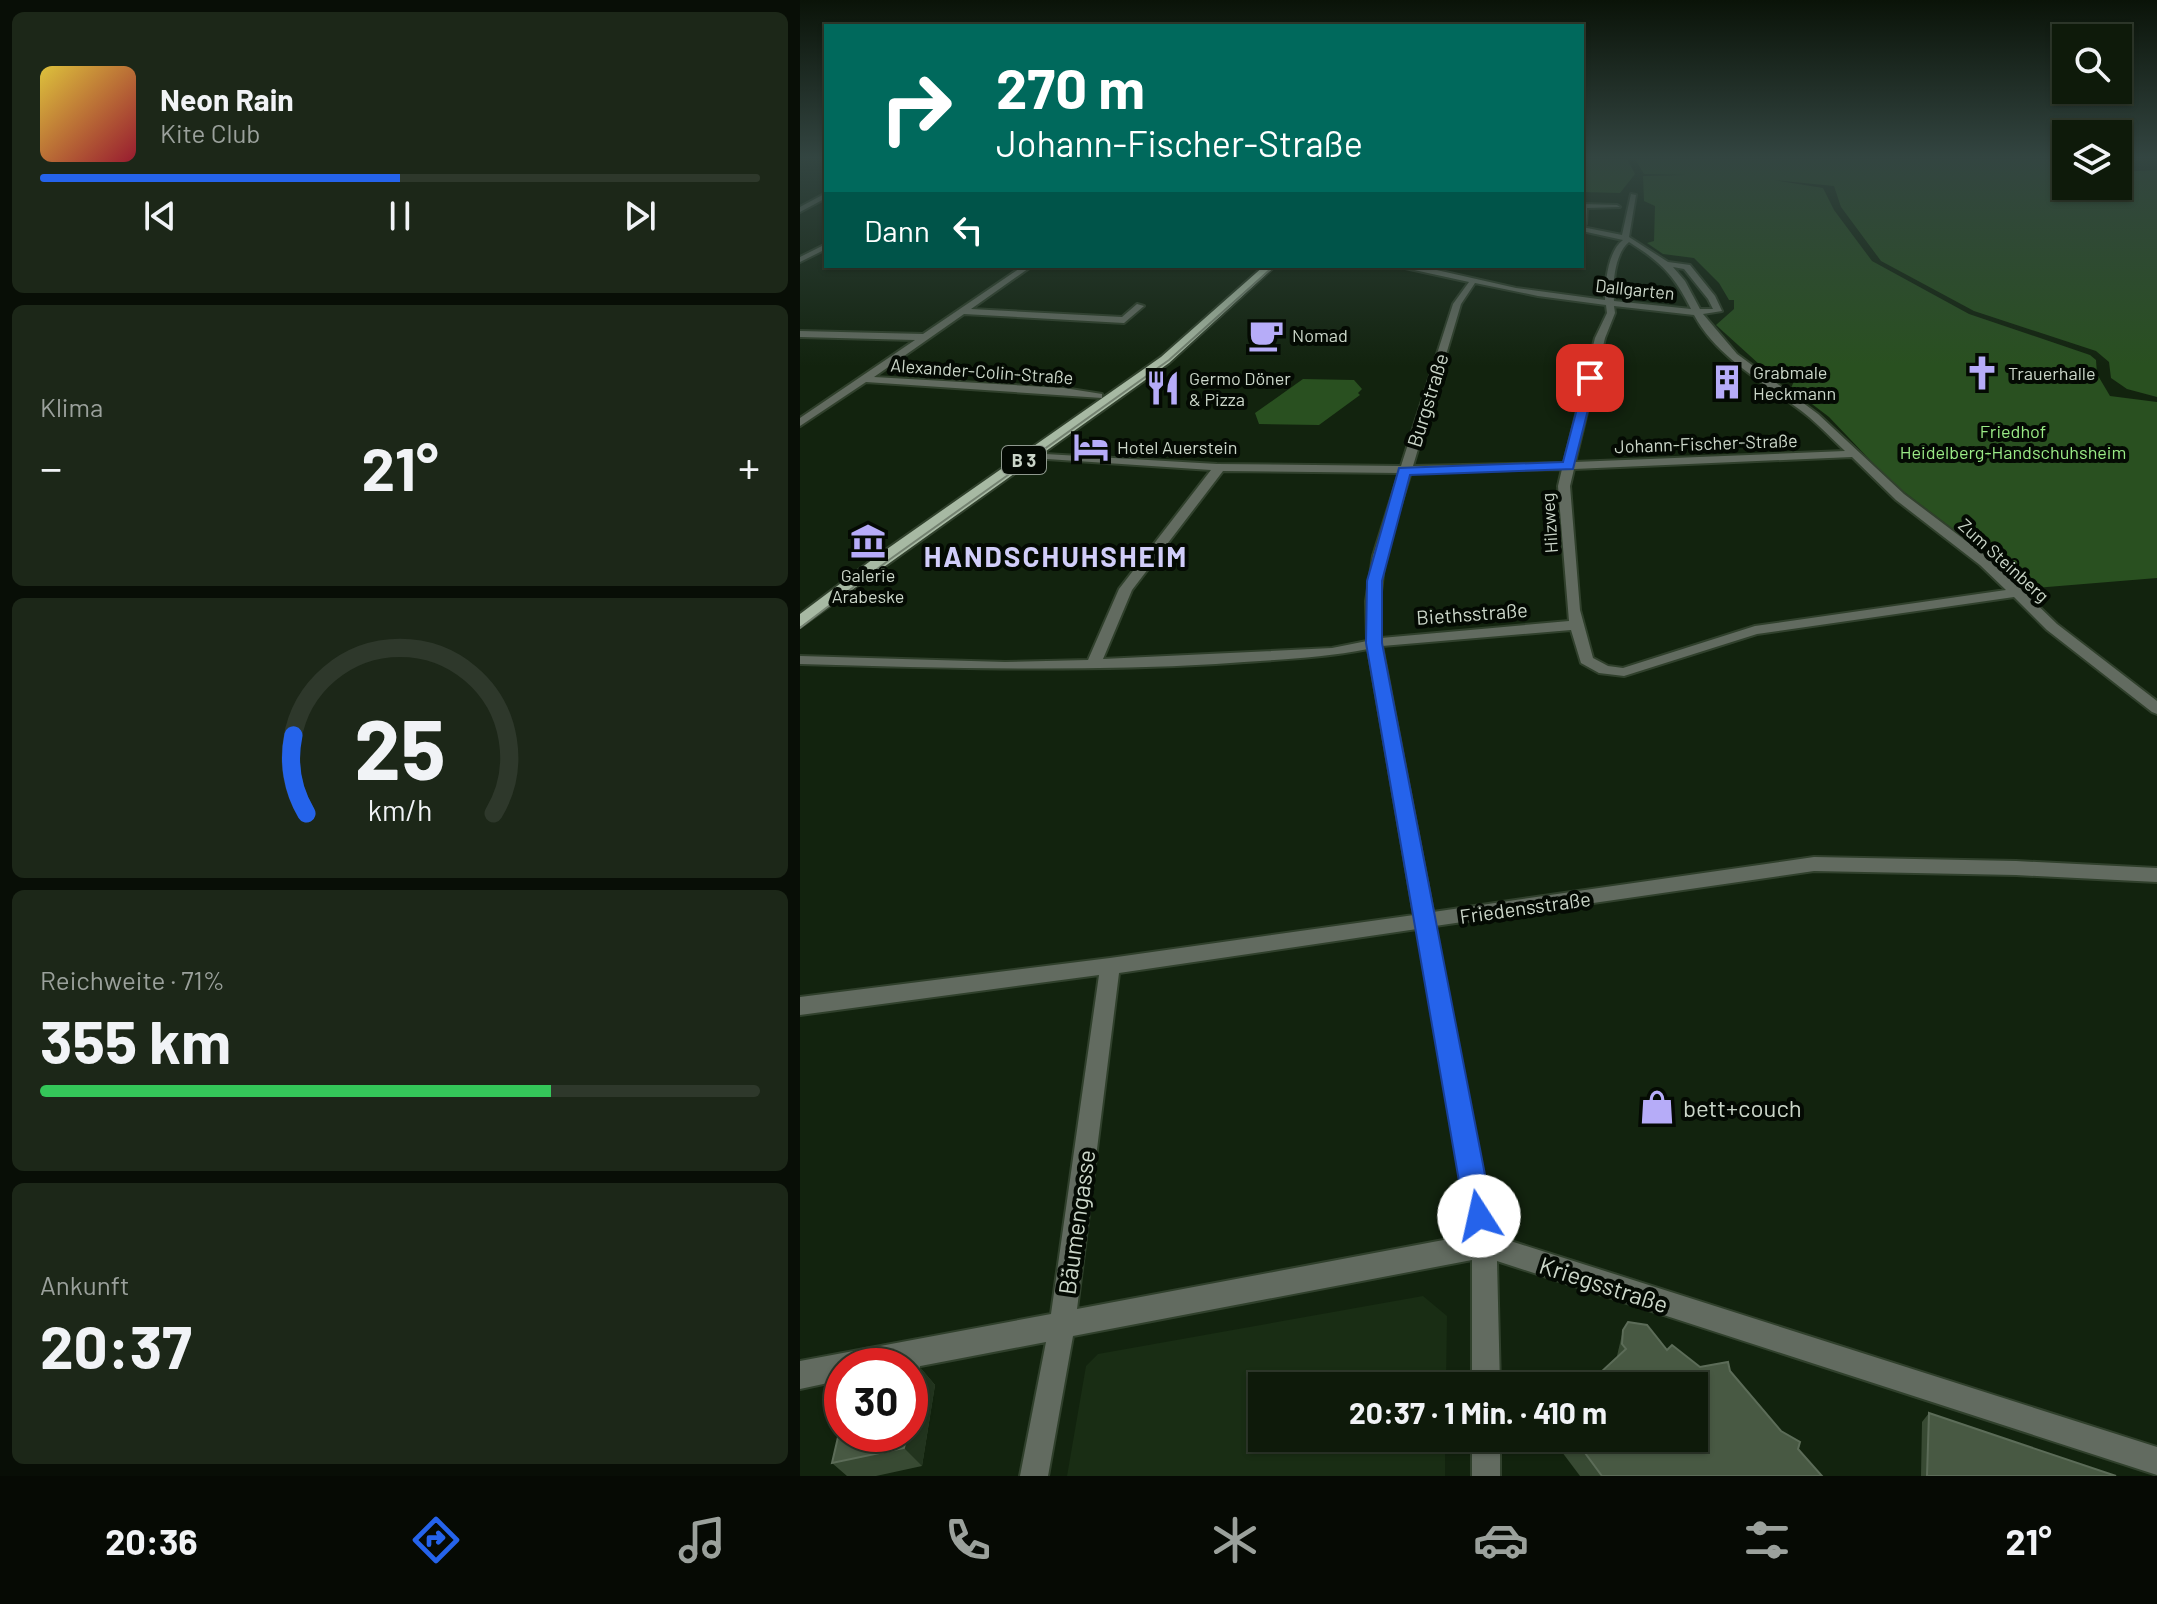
<!DOCTYPE html>
<html lang="de">
<meta charset="utf-8">
<style>
body{margin:0;font-family:Barlow,sans-serif;background:#1c2718;color:#f1f3f6;height:100vh;display:flex;flex-direction:column;font-size:30px;white-space:nowrap}
*{box-sizing:border-box;margin:0}
p{font-size:26px;color:#9ba19c}
.icon{flex:none;width:44px;height:44px;fill:none;stroke:currentColor;stroke-width:2;stroke-linecap:round;stroke-linejoin:round}
.map{position:relative;flex:1;overflow:hidden}
.panel{display:flex;flex-direction:column;gap:12px;padding:12px;background:#080e06;width:800px}
.panel>*{flex:none}
.banner{position:absolute;left:24px;top:24px;width:760px;height:244px;border-radius:0px;box-shadow:0 2px 6px #0004,0 0 0 2px #2e382b;background:#00695c;color:#fff;overflow:hidden}
.fabs{position:absolute;left:1252px;top:24px;display:grid;gap:16px}
.fabs a{display:grid;place-items:center;width:80px;height:80px;border-radius:0px;background:#0e1a0a;box-shadow:0 2px 6px #0004,0 0 0 2px #2e382b;font-size:40px}
.speed{position:absolute;left:24px;top:1348px;display:flex;gap:16px;font-size:40px;font-weight:700;text-align:center}
.speed>*{display:grid;place-content:center;width:104px;height:104px;border-radius:50%;background:#0e1a0a;box-shadow:0 2px 6px #0004,0 0 0 2px #2e382b;line-height:1}
.speed .limit{border:12px solid #d22;background:#fff;color:#111}
.pin{position:absolute;display:grid;place-items:center;width:68px;height:68px;color:#fff;margin:-34px;border-radius:16px;box-shadow:0 4px 12px #0006}
.me{position:absolute;width:88px;margin:-44px;rotate:350deg;stroke-linejoin:round;filter:drop-shadow(0 0 6px #0008)}
.turn{display:flex;align-items:center;gap:28px;height:168px;padding:0 40px;font-size:36px}
.turn .icon{width:104px;height:104px;stroke-width:2.5}
.turn b{display:block;font-size:56px;line-height:68px}
.then{display:flex;align-items:center;height:76px;padding:0 40px;background:#0003;gap:16px;font-size:30px}
.big{font-size:60px;font-weight:700;line-height:1.1}
.panel .tile{flex:1;display:flex;flex-direction:column;justify-content:center;gap:12px;min-width:0;padding:0 28px;border-radius:12px;background:#1c2718}
.panel .dial{align-items:center;gap:0}
.dial svg{height:208px;overflow:visible;fill:none;stroke:#2e382b;stroke-width:7;stroke-linecap:round;text-anchor:middle}
.dial text{fill:#f1f3f6;stroke:none}
.song{display:flex;align-items:center;gap:24px}
.cover{width:96px;height:96px;border-radius:12px;background:linear-gradient(135deg,hsl(50 70% 55%),hsl(350 70% 35%))}
.played{height:8px;border-radius:4px;background:linear-gradient(90deg,#2563eb 50%,#2e382b 50%)}
.keys{display:flex;justify-content:space-around;direction:ltr}
.heat{display:flex;justify-content:space-between;align-items:center;font-size:44px;direction:ltr}
.charge{height:12px;border-radius:6px;background:linear-gradient(90deg,#34c759 71%,#2e382b 0)}
.trip{position:absolute;left:448px;top:1372px;width:460px;height:80px;border-radius:0px;background:#0e1a0a;box-shadow:0 2px 6px #0004,0 0 0 2px #2e382b;font-weight:700;line-height:80px;text-align:center}
.tabs{display:flex;height:128px;justify-content:space-around;align-items:center;background:#060a04;color:#9ba19c}
.tabs .icon{width:56px;height:56px}
.tabs .current{color:#2563eb}
.tabs b{font-size:36px;color:#f1f3f6}
main{display:flex;flex:1;min-height:0}
.map>svg:first-child{display:block}
.built{fill:#192d14}
.green{fill:#295020}
.lines{fill:none;stroke-linecap:round;stroke-linejoin:round}
.street-casing{stroke:#30402c;stroke-width:4}
.primary-casing{stroke:#30402c;stroke-width:4}
.street{fill:#626b60;fill-rule:evenodd}
.primary{fill:#a7b9a3;fill-rule:evenodd}
.tram{stroke:#748271;stroke-width:2}
.wall{fill:#384a33}
.shaded-wall{fill:#22341e}
.building{fill:#485943;stroke:#5c6c58;stroke-width:2}
.route{fill:#2563eb;stroke:#184099;stroke-width:2}
.labels{text-anchor:middle;dominant-baseline:central;stroke-width:8;stroke-linejoin:round;paint-order:stroke}
.far-street-label{font-size:18px;fill:#cbd6c9;stroke:#040a03}
.far-poi-label{font-size:18px;fill:#cbd6c9;stroke:#040a03;text-anchor:start}
.far-park-label{font-size:18px;fill:#9aea86;stroke:#040a03}
.shield{fill:#040a03;stroke:#8f998e;stroke-width:2}
.shield-label{font-size:18px;font-weight:bold;fill:#cbd6c9}
.street-label{font-size:20px;fill:#cbd6c9;stroke:#040a03}
.near-poi-label{font-size:24px;fill:#cbd6c9;stroke:#040a03;text-anchor:start}
.near-street-label{font-size:24px;fill:#cbd6c9;stroke:#040a03}
.district-label{font-size:28px;font-weight:bold;letter-spacing:2px;fill:#d1cdf9;stroke:#040a03}
</style>
<main>
<section class="panel">
<div class="tile">
<div class="song"><i class="cover"></i><div><b>Neon Rain</b><p>Kite Club</p></div></div>
<div class="played"></div>
<div class="keys"><svg class="icon" aria-label="previous" viewBox="0 0 24 24"><path d="M18 5L8 12l10 7zM5 5v14"/></svg><svg class="icon" aria-label="pause" viewBox="0 0 24 24"><path d="M8 5v14M16 5v14"/></svg><svg class="icon" aria-label="next" viewBox="0 0 24 24"><path d="M6 5l10 7-10 7zM19 5v14"/></svg></div>
</div>
<div class="tile"><p>Klima</p>
<div class="heat"><a>−</a><b class="big">21°</b><a>+</a></div>
</div>
<div class="tile dial"><svg viewBox="0 0 100 80">
<path d="M14 69A42 42 0 1 1 86 69"/>
<path d="M14 69A42 42 0 0 1 9 39" stroke="#2563eb"/>
<text x="50" y="56" font-size="32" font-weight="700">25</text>
<text x="50" y="72" font-size="11">km/h</text>
</svg></div>
<div class="tile"><p>Reichweite · 71%</p><b class="big">355 km</b><div class="charge"></div></div>
<div class="tile"><p>Ankunft</p><b class="big">20:37</b></div>
</section>
<div class="map">
<svg width="1357" height="1476" viewBox="0 0 1357 1476">
<rect width="100%" height="100%" fill="#12230e"/>
<path class="built" d="M623,1296L647,1316L646,1386H462V1438H645V1476H267L286,1366L298,1354Z"/>
<path class="green" d="M782,159H827L835,174L820,193L782,192Z
M835,159H1266V186H1318V172L1357,170V397L1327,389L1311,378L1309,362L1296,351L1174,311L1081,261L1041,207L1034,186L973,180L1023,188L1034,210L1072,261L1169,314L1290,355L1296,360L1297,374L1310,396L1357,402V578L1222,589L1190,557L1091,482L1029,417L991,388L995,379L970,374L916,325L934,309V300H929L919,283L894,258L863,254L847,243L854,241L855,206L844,201L843,176L886,175L844,174Z
M503,379L554,380L562,389L558,393L560,395L519,425L459,424L455,413Z"/>
<g class="lines">
<g class="street-casing">
<path id="street" d="M26,193V198L0,212V207Z
M831,194L836,195L829,237L868,262L890,265L915,296L922,311L903,314L937,354L1018,414L1104,494L1190,559L1257,624L1357,701V714L1352,712L1247,630L1214,597L957,634L824,676L799,673L781,663L771,630L582,646L633,912L1014,857L1216,861L1357,868V882L1216,875L1014,871L635,926L695,1236L1357,1447V1475L697,1261L700,1386H672V1260L273,1336L248,1476H220L246,1342L110,1368L42,1366V1380L0,1389V1361L251,1314L299,975L0,1015V997L310,958L614,915L568,649C518,659 467,660 416,664C277,672 139,668 0,664V656L205,662L288,660L319,589L411,470L232,458L226,455L228,453L417,464L601,466L653,304L669,282L596,266H619L716,288L805,300C805,282 808,251 823,240L782,231V227L822,235ZM829,242C861,262 874,275 891,309L814,301C812,284 815,253 829,242ZM873,267L884,269L908,299L913,309H900L885,281ZM675,283L738,296L806,305L807,313L795,338L764,463L613,466L661,304ZM814,306L894,315C918,360 971,386 1009,417C1022,428 1033,440 1045,451L775,462L805,338L815,313ZM1052,457L1096,500L1180,565L1206,590L955,626L823,668L808,666L793,658L780,610L770,486L774,469ZM762,469L758,486L769,621L581,638L580,601L585,556L611,472ZM423,471L599,473L573,556L566,601L567,641L532,648L303,659L332,590ZM617,929L670,1235L277,1309L319,973Z
M782,204L817,205L820,207L787,208L786,224L782,226Z
M26,244V249L0,262V257Z
M223,266H232L171,309L322,317L337,304L344,306L324,323L164,314L74,377L264,388L302,394V398L66,382L0,426V418L115,340L0,337V331L123,334Z
M672,1438H700V1476H672Z"/>
</g>
<g class="primary-casing">
<path id="primary" d="M464,266H475L369,363L0,627V614L77,556L361,357Z"/>
</g>
<use href="#street" class="street"/>
<use href="#primary" class="primary"/>
<path class="tram" d="M0,628L89,560L369,360L474,266"/>
</g>
<path class="wall" d="M823,1330L867,1350L900,1367L930,1371L981,1431L1022,1476H780L756,1444L755,1438H894L817,1356Z
M119,1366L135,1385L122,1466L76,1476H47L32,1463Z
M1129,1413L1316,1476H1121L1122,1422Z"/>
<path class="shaded-wall" d="M119,1366L135,1385L122,1466L104,1448L107,1434H110V1415Z"/>
<path class="building" d="M828,1322L847,1325L867,1350L872,1345L900,1367L928,1362L930,1371L981,1431L1000,1442L998,1449L1022,1476H802L774,1438H894V1386H757L758,1383L764,1380L786,1386L826,1349L822,1344L823,1330Z
M119,1366L110,1415V1367Z
M1129,1413L1316,1476H1127Z
M42,1420V1434H107L104,1448L32,1463Z"/>
<linearGradient id="sky" x2="0" y2="1"><stop stop-color="#0a1308"/><stop offset="0.43" stop-color="#334541"/><stop offset="1" stop-color="#334541" stop-opacity="0"/></linearGradient>
<rect width="1357" height="366" fill="url(#sky)"/>
<path class="route" d="M790,375L796,378L773,469L610,475L582,581V643L693,1216L689,1226L679,1230L669,1226L665,1216L566,643L567,581L599,468L763,462L785,378Z"/>
<defs>
<g id="cafe-bare" transform="scale(2.76)"><path d="M-5.5-4.5H6V0H3Q3 3.5 0 3.5H-2.5Q-5.5 3.5-5.5 0ZM3-3.2v2h1.7v-2ZM-6 4.5H4V6H-6Z" fill="#b6acf8" stroke="#040a03" stroke-width="2.5" paint-order="stroke"/></g>
<g id="church-bare" transform="scale(2.76)"><path d="M-1.2-6h2.4v3.5h3.3v2.4h-3.3V6h-2.4V-.1h-3.3v-2.4h3.3Z" fill="#b6acf8" stroke="#040a03" stroke-width="2.5" paint-order="stroke"/></g>
<g id="building-bare" transform="scale(2.76)"><path d="M-4-6H4V6H1V3H-1V6H-4ZM-2.5-4.3h1.7v1.8h-1.7ZM.8-4.3h1.7v1.8H.8ZM-2.5-1h1.7V.8h-1.7ZM.8-1h1.7V.8H.8Z" fill="#b6acf8" stroke="#040a03" stroke-width="2.5" paint-order="stroke"/></g>
<g id="restaurant-bare" transform="scale(2.76)"><path d="M-5-6h1v4h1v-4h1v4h1v-4h1v5L-1.5 .5V6h-2V.5L-5-1ZM5-6V6H3V1.5H1.5Q1.5-4 5-6Z" fill="#b6acf8" stroke="#040a03" stroke-width="2.5" paint-order="stroke"/></g>
<g id="hotel-bare" transform="scale(2.76)"><path d="M-6-4.5h1.5V1H6V5H4.5V3h-9V5H-6ZM-4 0a1.8 1.8 0 1 1 3.6 0ZM.5 0V-2.5h3Q6-2.5 6 0Z" fill="#b6acf8" stroke="#040a03" stroke-width="2.5" paint-order="stroke"/></g>
<g id="museum-bare" transform="scale(2.76)"><path d="M0-6L6-3V-2H-6V-3ZM-5-1h2V3h-2ZM-1-1h2V3h-2ZM3-1h2V3H3ZM-6 4H6V6H-6Z" fill="#b6acf8" stroke="#040a03" stroke-width="2.5" paint-order="stroke"/></g>
<g id="shop-bare" transform="scale(2.76)"><path d="M-5-2.5h2.3a2.7 3.5 0 0 1 5.4 0H5L5.5 6h-11ZM-1.5-2.5h3a1.5 2.3 0 0 0-3 0Z" fill="#b6acf8" stroke="#040a03" stroke-width="2.5" paint-order="stroke"/></g>
</defs>
<g fill-rule="evenodd">
<use href="#cafe-bare" x="466" y="335"/>
<use href="#church-bare" x="1182" y="373"/>
<use href="#building-bare" x="927" y="382"/>
<use href="#restaurant-bare" x="363" y="388"/>
<use href="#hotel-bare" x="291" y="447"/>
<use href="#museum-bare" x="68" y="541"/>
<use href="#shop-bare" x="857" y="1107"/>
</g>
<g class="labels">
<g class="far-street-label">
<text transform="translate(835 289) rotate(6)">Dallgarten</text>
<text transform="translate(182 371) rotate(4)">Alexander-Colin-Straße</text>
<text transform="translate(906 443) rotate(-2)">Johann-Fischer-Straße</text>
<text transform="translate(749 523) rotate(-94)">Hilzweg</text>
<text transform="translate(1204 560) rotate(42)">Zum Steinberg</text>
</g>
<g class="far-poi-label">
<text x="492" y="335">Nomad</text>
<text x="953" y="372">Grabmale<tspan x="953" dy="21">Heckmann</tspan></text>
<text x="1208" y="373">Trauerhalle</text>
<text x="389" y="378">Germo Döner<tspan x="389" dy="21">&amp; Pizza</tspan></text>
<text x="317" y="447">Hotel Auerstein</text>
<text x="68" y="575" text-anchor="middle">Galerie<tspan x="68" dy="21">Arabeske</tspan></text>
</g>
<g class="far-park-label">
<text x="1213" y="431">Friedhof<tspan x="1213" dy="21">Heidelberg-Handschuhsheim</tspan></text>
</g>
<rect class="shield" x="202" y="446" width="44" height="28" rx="6"/>
<g class="shield-label">
<text x="224" y="460">B 3</text>
</g>
<g class="street-label">
<text transform="translate(627 400) rotate(-73)">Burgstraße</text>
<text transform="translate(672 613) rotate(-4)">Biethsstraße</text>
<text transform="translate(725 907) rotate(-8)">Friedensstraße</text>
</g>
<g class="near-poi-label">
<text x="883" y="1107">bett+couch</text>
</g>
<g class="near-street-label">
<text transform="translate(276 1222) rotate(-82)">Bäumengasse</text>
<text transform="translate(804 1284) rotate(18)">Kriegsstraße</text>
</g>
<g class="district-label">
<text x="256" y="556">HANDSCHUHSHEIM</text>
</g>
</g>
</svg>
<div class="fabs">
<a><svg class="icon" aria-label="search" viewBox="0 0 24 24"><circle cx="10" cy="10" r="6"/><path d="M15 15l6 6"/></svg></a>
<a><svg class="icon" aria-label="layers" viewBox="0 0 24 24"><path d="M12 4l9 5-9 5-9-5zM3 14l9 5 9-5"/></svg></a>
</div>
<div class="speed"><div class="limit">30</div></div>
<div class="pin" style="left:790px;top:378px;background:#d93025"><svg class="icon" aria-label="arrive" viewBox="0 0 24 24"><path d="M6 21V4h12l-3 4 3 4H6"/></svg></div>
<svg class="me" style="left:679px;top:1216px" viewBox="-20 -20 40 40"><circle r="19" fill="#fff"/><path d="M0-13L10 11 0 6-10 11z" fill="#2563eb"/></svg>
<div class="trip">20:37 · 1 Min. · 410 m</div>
<div class="banner">
<div class="turn"><svg class="icon" aria-label="right" viewBox="0 0 24 24"><path d="M7 20v-9h11M14 6l5 5-5 5"/></svg><div><b>270 m</b>Johann-Fischer-Straße</div></div>
<div class="then">Dann<svg class="icon" aria-label="left" viewBox="0 0 24 24"><path d="M17 20v-9H6M10 6l-5 5 5 5"/></svg></div>
</div>
</div>
</main>
<nav class="tabs">
<b>20:36</b>
<svg class="icon current" aria-label="directions" viewBox="0 0 24 24"><path d="M12 3l9 9-9 9-9-9zM9 14v-3h6M13 9l2 2-2 2"/></svg>
<svg class="icon" aria-label="music" viewBox="0 0 24 24"><path d="M9 18V5l10-2v13"/><circle cx="6" cy="18" r="3"/><circle cx="16" cy="16" r="3"/></svg>
<svg class="icon" aria-label="phone" viewBox="0 0 24 24"><path d="M5 4h4l2 5-3 2q2 4 5 5l2-3 5 2v4C11 20 4 13 5 4z"/></svg>
<svg class="icon" aria-label="climate" viewBox="0 0 24 24"><path d="M12 3v18M4 7l16 10M4 17L20 7"/></svg>
<svg class="icon" aria-label="car" viewBox="0 0 24 24"><path d="M5 17H2v-5l4-1 3-4h7l3 4 3 1v5h-3M9 17h6M6 11h13"/><circle cx="7" cy="17" r="2"/><circle cx="17" cy="17" r="2"/></svg>
<svg class="icon" aria-label="filters" viewBox="0 0 24 24"><path d="M4 7h16M4 17h16"/><circle cx="9" cy="7" r="2"/><circle cx="15" cy="17" r="2"/></svg>
<b>21°</b>
</nav>
